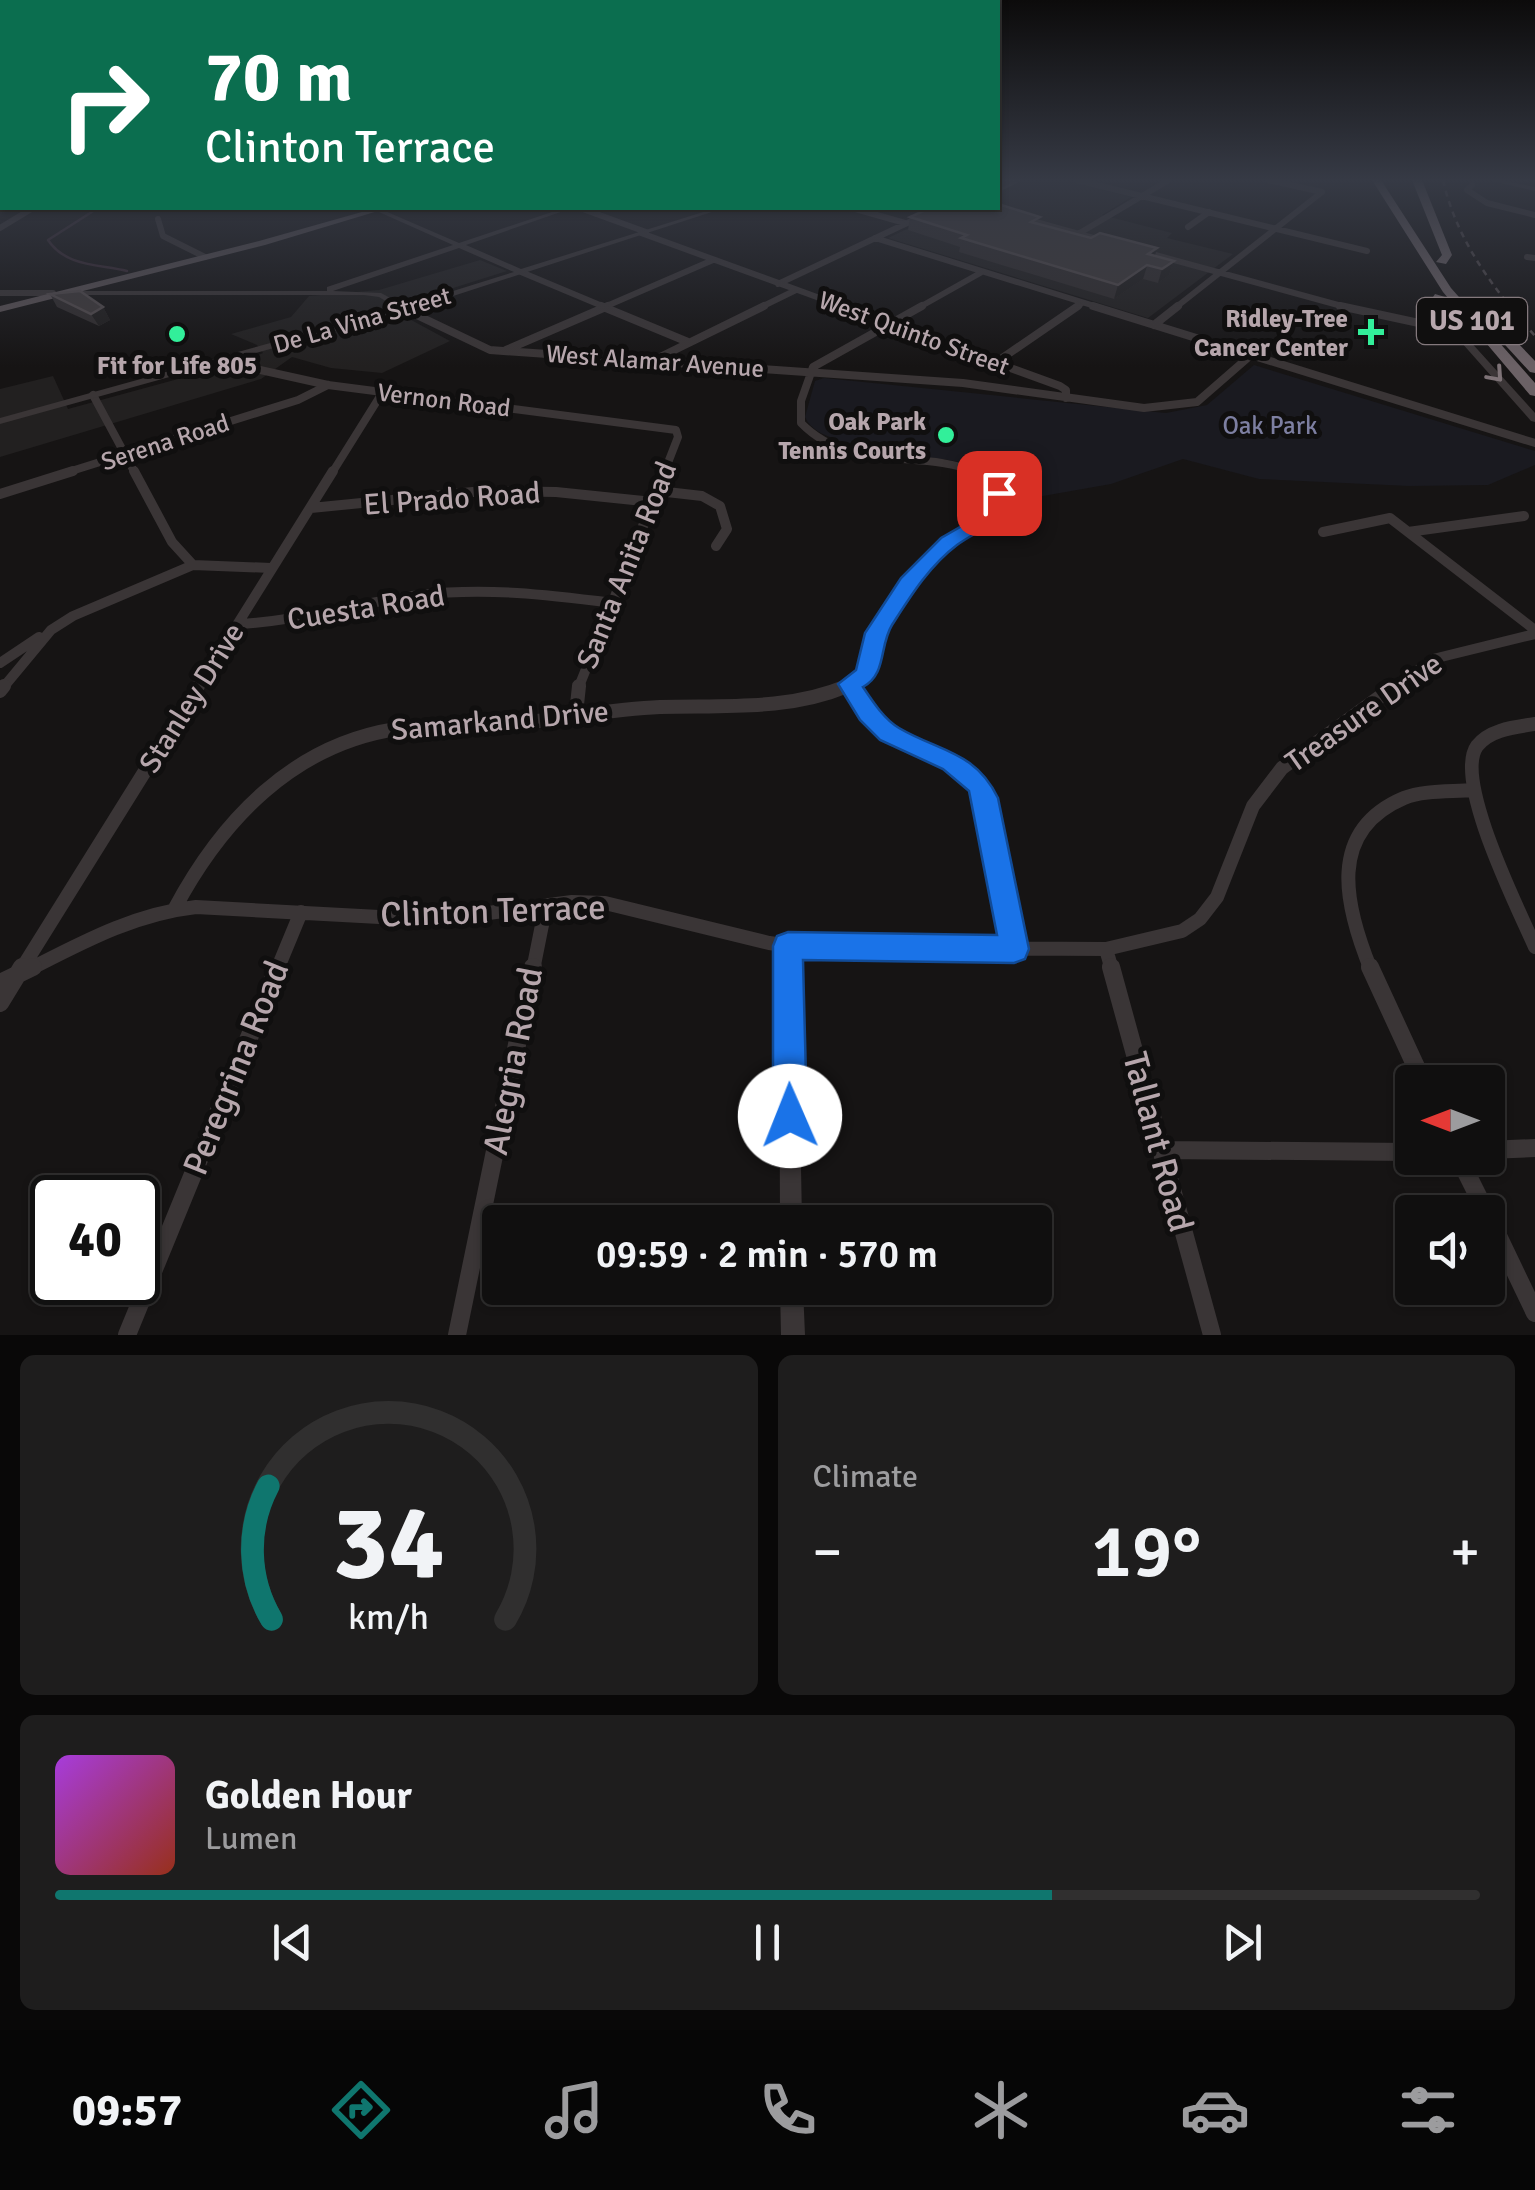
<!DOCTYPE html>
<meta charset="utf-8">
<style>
body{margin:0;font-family:Signika,sans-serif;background:#1e1d1d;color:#f1f3f6;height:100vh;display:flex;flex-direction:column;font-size:38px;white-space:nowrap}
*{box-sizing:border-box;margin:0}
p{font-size:32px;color:#9c9c9e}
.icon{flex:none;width:55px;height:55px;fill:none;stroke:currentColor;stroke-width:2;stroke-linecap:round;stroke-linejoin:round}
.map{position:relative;height:1335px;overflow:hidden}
.sheet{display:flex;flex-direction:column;gap:20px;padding:20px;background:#090808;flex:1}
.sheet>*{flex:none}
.guide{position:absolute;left:0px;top:0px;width:1000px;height:210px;box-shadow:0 2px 8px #0004,0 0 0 2px #302f2f;background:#0b6e4f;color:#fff;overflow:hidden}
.needle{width:65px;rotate:270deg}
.controls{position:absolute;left:1395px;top:1065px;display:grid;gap:20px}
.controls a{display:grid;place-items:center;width:110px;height:110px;border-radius:10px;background:#100f0f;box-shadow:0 2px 8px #0004,0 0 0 2px #302f2f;font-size:50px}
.speed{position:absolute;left:30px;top:1175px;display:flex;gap:20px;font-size:50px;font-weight:700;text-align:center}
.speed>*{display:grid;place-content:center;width:130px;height:130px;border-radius:50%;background:#100f0f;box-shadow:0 2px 8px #0004,0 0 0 2px #302f2f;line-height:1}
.speed .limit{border:5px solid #111;border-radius:15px;background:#fff;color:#111}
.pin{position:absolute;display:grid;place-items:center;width:85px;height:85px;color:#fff;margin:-42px;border-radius:20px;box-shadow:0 5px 15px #0006}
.me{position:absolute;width:110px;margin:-55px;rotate:359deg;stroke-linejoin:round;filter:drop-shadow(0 0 8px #0008)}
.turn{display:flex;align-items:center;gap:35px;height:210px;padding:0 40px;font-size:45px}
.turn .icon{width:130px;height:130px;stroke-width:2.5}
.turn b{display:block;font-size:70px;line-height:85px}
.big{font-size:75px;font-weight:600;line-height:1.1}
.sheet .widget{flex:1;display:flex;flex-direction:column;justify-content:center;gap:15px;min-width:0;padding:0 35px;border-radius:15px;background:#1e1d1d}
.sheet .dial{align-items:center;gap:0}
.dial svg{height:260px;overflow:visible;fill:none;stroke:#302f2f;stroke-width:7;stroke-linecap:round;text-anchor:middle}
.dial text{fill:#f1f3f6;stroke:none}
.song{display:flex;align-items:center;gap:30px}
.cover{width:120px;height:120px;border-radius:15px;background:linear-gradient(135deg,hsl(280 70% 55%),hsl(10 70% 35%))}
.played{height:10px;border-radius:5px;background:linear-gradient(90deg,#0f766e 70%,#302f2f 70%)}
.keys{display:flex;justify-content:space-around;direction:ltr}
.heat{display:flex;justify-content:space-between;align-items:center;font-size:55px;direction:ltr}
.sheet .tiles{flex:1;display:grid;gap:20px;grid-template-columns:1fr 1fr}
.widget:last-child{grid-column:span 2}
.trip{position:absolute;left:482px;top:1205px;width:570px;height:100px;border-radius:10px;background:#100f0f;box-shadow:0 2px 8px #0004,0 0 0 2px #302f2f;font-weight:600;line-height:100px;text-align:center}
.menu{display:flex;height:160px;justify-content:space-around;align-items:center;background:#060606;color:#9c9c9e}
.menu .icon{width:70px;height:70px}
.menu .active{color:#0f766e}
.menu b{font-size:45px;color:#f1f3f6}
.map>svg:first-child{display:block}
.built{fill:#222020}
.green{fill:#1a1a20}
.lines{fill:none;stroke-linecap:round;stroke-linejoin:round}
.stream{stroke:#392a34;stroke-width:2.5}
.minor-far4{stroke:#3a3536;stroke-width:6}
.minor-far3{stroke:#3a3536;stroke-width:8}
.minor-far2{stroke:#3a3536;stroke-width:10}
.minor-far1{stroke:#3a3536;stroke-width:14}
.minor{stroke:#3a3536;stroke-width:18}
.tertiary{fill:#3a3536;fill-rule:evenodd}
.primary{fill:#595154;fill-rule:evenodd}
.motorway{fill:#6b6165;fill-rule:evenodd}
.rail{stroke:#4f484b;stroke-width:2.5;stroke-dasharray:6 5;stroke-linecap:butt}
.wall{fill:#312d2e}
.shaded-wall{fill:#201e1e}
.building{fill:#3f3a3b;stroke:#524b4d;stroke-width:2.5}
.oneway{stroke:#7e7377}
.route{fill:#1a73e8;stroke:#114b97;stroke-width:2.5}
.poi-dot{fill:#32ef9a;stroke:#100f0f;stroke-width:4}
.labels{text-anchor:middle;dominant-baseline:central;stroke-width:10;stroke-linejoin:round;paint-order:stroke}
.far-poi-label{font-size:25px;font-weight:bold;fill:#b6a6ac;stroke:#100f0f;text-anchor:end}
.far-street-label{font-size:25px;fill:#b6a6ac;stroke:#100f0f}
.far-park-label{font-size:25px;fill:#7d7fa1;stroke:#100f0f}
.shield{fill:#100f0f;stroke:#84797d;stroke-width:2.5}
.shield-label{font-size:28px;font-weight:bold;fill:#b6a6ac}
.street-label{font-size:30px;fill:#b6a6ac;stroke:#100f0f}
.near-street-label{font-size:35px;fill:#b6a6ac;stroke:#100f0f}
</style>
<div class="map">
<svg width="1535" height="1335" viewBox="0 0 1535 1335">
<rect width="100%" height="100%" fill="#161414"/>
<path class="built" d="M1008,180H1063L1131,197L1102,215L1172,233L1167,238L1233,254L1148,318L888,238L951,208H998V185Z
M480,260L507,271L412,301L383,306L381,310L402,315L450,341L382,373L331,368L292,357L261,379L0,457V389L53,376L68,409L244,361L263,353L257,345L231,334L291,317L309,296L379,290Z"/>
<path class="green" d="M1254,365L1535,451V465L1488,485L1409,486L1259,479L1183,459L1111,484L1009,502C995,451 918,459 878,455C862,454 849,446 835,439C822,434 811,430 805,417L815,381L824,378L1166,413L1207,405Z"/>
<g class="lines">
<path class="stream" d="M98,208L48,240C66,267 99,264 127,271"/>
<path class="minor-far4" d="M1076,180L1367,251
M1268,180L1322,192
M1472,185L1467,190L1487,203L1535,215
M580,208L646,232
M852,208L905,223
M158,219L163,236L205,257
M1025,219L1104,241
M1188,227L1209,212
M0,228L33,208
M641,233L847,308
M1078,234L1169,180
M875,238L1101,308
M1141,251L1349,308
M1527,257L1535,258
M521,272L607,308
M778,284L939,208
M0,293H53
M602,308L713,260
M759,308L796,290
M918,308L982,272
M1075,308L1082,303
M1175,308L1322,192"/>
<path class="minor-far3" d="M601,306L688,342
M840,306L1060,386L1066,390V398
M922,306L813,367L801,401V423C851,474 920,448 979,473
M1093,306L1535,443
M1340,306L1456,331
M404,309L490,350L963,383L1144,408L1197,402L1251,355
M1154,325L1178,306
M506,350L608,306
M229,358L233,364L328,385L676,430L678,437L664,473
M652,361L764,306
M995,363L1078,306
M93,395L135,473
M65,473L298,400L328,385
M332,473L382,393"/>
<path class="minor-far2" d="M134,471L172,542L193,565
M658,491L702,496L720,506L727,529L716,546
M0,494L73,471
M311,508L483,491L556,492L653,502
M1323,532L1390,518L1535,630
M1408,532L1524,516
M239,624C301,621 360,602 421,595C485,587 549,595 613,603
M0,663L39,637
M849,684L852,689
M2,689L51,630L73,616L193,565L271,568
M197,689L333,471
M578,689L665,471
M842,689L865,677L876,633L909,583L948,542L994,515L1001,497L991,482L973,471
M1392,689L1433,659L1535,634"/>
<path class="minor-far1" d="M851,686C863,704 875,723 893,736C925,760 964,759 985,798L1014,949
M0,691L4,686
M576,714L579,686
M1535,724C1516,727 1490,729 1477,746C1453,780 1519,910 1535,947
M175,908C222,820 293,745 396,729C433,723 472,727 509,724C560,720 609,709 660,707C723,705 788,711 847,686
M1106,949L1112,970
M21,970L198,686
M28,970C83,942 134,914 196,907L435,920L572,902L605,903L769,943L801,947L1106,949L1182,931L1200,919L1217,897L1253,806L1282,768L1395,686
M277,970L301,912
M533,970L546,905
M1371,970C1345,906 1326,831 1404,798C1424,790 1452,792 1473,790"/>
<path class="minor" d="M1111,967L1212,1335
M1370,967L1423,1082
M0,983L33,967
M0,1003L22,967
M1160,1150L1412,1152
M1488,1150L1535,1148
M1459,1158L1486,1212
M1488,1215L1535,1313
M127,1335L278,967
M457,1335L533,967"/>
<path class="tertiary" d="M1488,180H1501L1535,187V191Z
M370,208H378L459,243L564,208H572L466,245L521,269L716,208H724L407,311L0,424V418L397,308L379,297L364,295H68L64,293L68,291H327V287L453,245ZM459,248L514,272L405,306L381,293L333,291Z
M1453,329H1459L1535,413V422L1531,421L1453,333Z
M788,938L794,940L797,946L802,1222H780L779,946L782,940Z
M780,1288H803L805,1335H781Z"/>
<path class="primary" d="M376,208H388L265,245L0,312V306L259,241Z"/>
<path class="motorway" d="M1372,180H1381L1451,288L1535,383V396L1530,395L1443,292Z
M1412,180H1422L1452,255L1446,264L1436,262L1442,255Z
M1435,294L1445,297L1462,331L1460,334L1450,331L1433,297Z
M1485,317H1493L1535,361V373L1530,372L1485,323Z"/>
<path class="rail" d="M1443,180C1457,242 1494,289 1535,336"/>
</g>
<path class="wall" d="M910,217L1039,224L1091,238L1157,248L1155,256L1174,261L1169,275L1158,283L1143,279L1114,299L959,252L960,247L908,230Z
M50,294L103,307L110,320L99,326L57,307Z"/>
<path class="shaded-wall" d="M1020,180H1025L1024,185L998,197V191Z
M1157,248L1153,262L1147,266L1143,279L1114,299L1118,285L1148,254Z
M1174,261L1169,275L1158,283L1162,269Z
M103,307L110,320L99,326L91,314Z"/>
<path class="building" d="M998,180H1020L998,191Z
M998,204L1040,217L1031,222L1091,238L1100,233L1157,248L1148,254L1174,261L1162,269L1147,265L1118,285L961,238L967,235L910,217L930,208H998Z
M80,291L103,307L91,314L50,294Z"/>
<defs><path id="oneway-chevron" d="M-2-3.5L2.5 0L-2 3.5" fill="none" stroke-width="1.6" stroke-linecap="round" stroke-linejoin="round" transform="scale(2.5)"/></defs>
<use class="oneway" href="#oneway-chevron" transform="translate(1496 375) rotate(48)"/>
<linearGradient id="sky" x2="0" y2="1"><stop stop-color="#0c0b0b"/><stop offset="0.49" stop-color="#363a45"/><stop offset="1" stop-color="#363a45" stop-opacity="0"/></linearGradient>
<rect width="1535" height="367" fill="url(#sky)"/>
<path class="route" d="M999,487L1006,489L1011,501C998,525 978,530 957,545C929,566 910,597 892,625C879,646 887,674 863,687C873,702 884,719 899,728C940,752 975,751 998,798L1029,949L1025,959L1014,963L803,960L807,1116L802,1128L790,1133L778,1128L773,1116V946L777,936L788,932L997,935L969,791L943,769L880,740L860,720L838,684L856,670L865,633L901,578L941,538L986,512L992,501L990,493Z"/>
<g class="poi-dot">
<path d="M1366 317h10v10h10v10h-10v10h-10v-10h-10v-10h10z"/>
<circle cx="177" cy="334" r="10"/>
<circle cx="946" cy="435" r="10"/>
</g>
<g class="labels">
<g class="far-poi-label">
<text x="1348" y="318">Ridley-Tree<tspan x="1348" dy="29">Cancer Center</tspan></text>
<text x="177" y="365" text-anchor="middle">Fit for Life 805</text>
<text x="926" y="421">Oak Park<tspan x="926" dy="29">Tennis Courts</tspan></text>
</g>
<g class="far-street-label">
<text transform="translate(362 320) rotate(-16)">De La Vina Street</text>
<text transform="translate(914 333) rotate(20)">West Quinto Street</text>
<text transform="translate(655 361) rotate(4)">West Alamar Avenue</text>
<text transform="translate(444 400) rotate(7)">Vernon Road</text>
<text transform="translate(165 442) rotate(-18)">Serena Road</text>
</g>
<g class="far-park-label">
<text x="1270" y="425">Oak Park</text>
</g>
<rect class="shield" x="1417" y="298" width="110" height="46" rx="8"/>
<g class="shield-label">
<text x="1472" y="321">US 101</text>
</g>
<g class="street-label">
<text transform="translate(452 499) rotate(-4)">El Prado Road</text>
<text transform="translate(627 565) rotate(-68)">Santa Anita Road</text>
<text transform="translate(366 608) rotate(-9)">Cuesta Road</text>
<text transform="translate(192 698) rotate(-58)">Stanley Drive</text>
<text transform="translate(1364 713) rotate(-35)">Treasure Drive</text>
<text transform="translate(500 721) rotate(-5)">Samarkand Drive</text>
</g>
<g class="near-street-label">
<text transform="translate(493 911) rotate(-2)">Clinton Terrace</text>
<text transform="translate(513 1061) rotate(-79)">Alegria Road</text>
<text transform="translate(236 1068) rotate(-68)">Peregrina Road</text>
<text transform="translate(1158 1142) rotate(75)">Tallant Road</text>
</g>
</g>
</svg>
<div class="controls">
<a><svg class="needle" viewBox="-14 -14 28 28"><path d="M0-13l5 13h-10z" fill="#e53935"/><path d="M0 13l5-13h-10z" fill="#9c9c9e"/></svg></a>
<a><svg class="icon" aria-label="sound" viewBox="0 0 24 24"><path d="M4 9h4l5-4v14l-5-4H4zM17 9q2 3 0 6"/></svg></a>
</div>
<div class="speed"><div class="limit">40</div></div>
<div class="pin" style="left:999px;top:493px;background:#d93025"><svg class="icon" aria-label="arrive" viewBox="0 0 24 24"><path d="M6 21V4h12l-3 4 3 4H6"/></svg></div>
<svg class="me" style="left:790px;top:1116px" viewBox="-20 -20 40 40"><circle r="19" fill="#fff"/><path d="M0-13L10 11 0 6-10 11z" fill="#1a73e8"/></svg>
<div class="trip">09:59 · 2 min · 570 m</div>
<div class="guide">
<div class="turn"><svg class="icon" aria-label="right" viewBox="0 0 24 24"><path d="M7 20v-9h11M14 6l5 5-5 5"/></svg><div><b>70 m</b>Clinton Terrace</div></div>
</div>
</div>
<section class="sheet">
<div class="tiles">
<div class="widget dial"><svg viewBox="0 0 100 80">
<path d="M14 69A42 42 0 1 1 86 69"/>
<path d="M14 69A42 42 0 0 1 13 28" stroke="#0f766e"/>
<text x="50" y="56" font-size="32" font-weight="700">34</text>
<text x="50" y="72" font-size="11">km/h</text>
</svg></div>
<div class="widget"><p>Climate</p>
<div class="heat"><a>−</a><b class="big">19°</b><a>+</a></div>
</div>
<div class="widget">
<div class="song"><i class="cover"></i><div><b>Golden Hour</b><p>Lumen</p></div></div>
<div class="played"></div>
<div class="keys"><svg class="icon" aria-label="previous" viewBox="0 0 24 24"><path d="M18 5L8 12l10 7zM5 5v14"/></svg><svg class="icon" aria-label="pause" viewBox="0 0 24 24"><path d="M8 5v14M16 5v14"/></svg><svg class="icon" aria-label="next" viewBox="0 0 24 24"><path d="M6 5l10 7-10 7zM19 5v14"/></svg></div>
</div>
</div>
</section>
<nav class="menu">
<b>09:57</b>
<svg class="icon active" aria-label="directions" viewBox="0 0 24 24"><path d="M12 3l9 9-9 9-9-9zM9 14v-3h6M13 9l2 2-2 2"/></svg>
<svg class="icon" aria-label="music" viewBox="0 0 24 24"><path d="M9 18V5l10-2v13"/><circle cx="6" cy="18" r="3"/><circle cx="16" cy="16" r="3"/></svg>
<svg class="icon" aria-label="phone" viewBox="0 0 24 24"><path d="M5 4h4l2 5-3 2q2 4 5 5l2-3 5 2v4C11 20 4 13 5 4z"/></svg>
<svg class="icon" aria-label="climate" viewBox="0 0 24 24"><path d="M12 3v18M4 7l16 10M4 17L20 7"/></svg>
<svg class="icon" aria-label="car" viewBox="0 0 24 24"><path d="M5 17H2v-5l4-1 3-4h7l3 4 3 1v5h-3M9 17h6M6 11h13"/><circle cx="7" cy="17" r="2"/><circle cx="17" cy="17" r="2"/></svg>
<svg class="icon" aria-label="filters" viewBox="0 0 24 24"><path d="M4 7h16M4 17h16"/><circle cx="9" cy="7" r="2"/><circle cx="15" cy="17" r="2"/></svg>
</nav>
